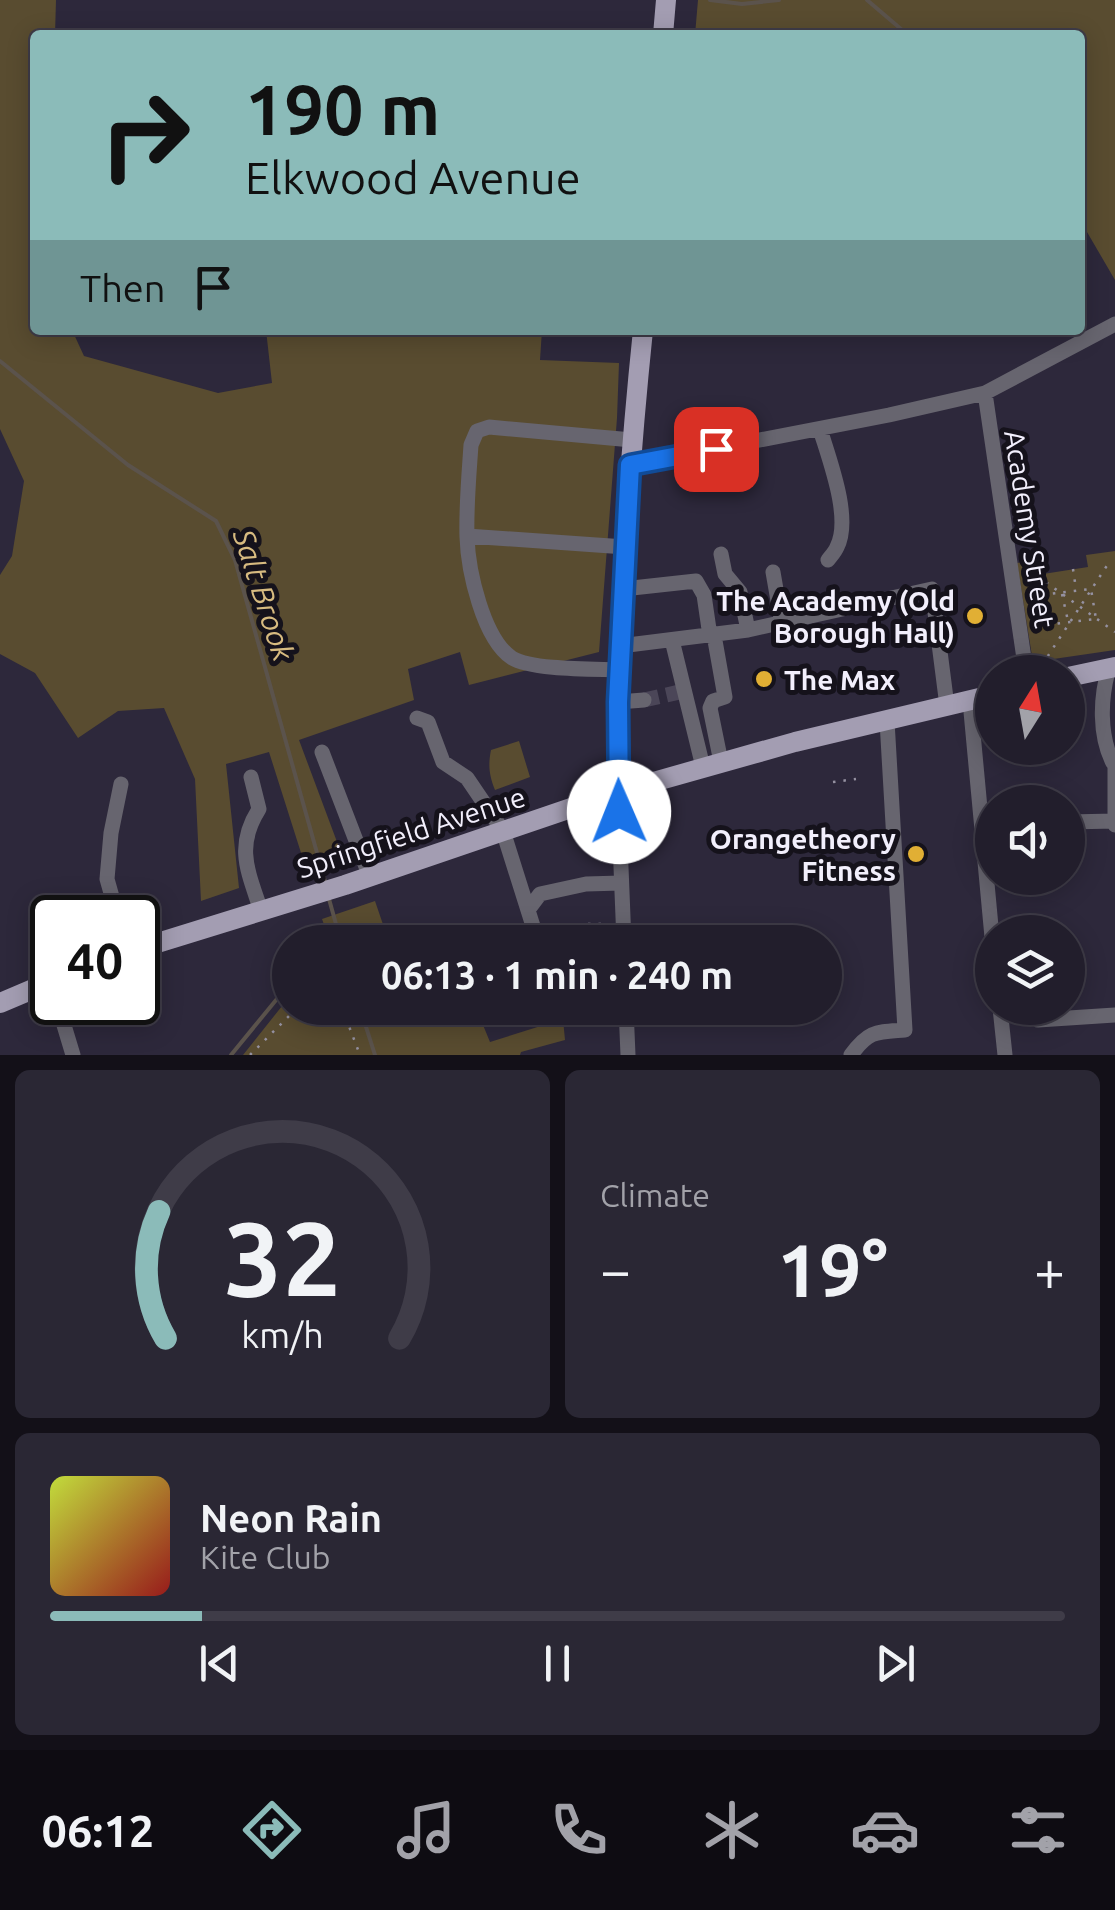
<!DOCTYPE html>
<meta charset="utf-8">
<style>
body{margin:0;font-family:Ubuntu,sans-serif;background:#2a2734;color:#f1f3f6;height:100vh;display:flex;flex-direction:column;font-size:38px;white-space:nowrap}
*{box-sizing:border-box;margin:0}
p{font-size:32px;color:#a2a2a9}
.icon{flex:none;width:55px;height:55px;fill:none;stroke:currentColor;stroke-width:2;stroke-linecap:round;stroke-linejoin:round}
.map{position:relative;height:1055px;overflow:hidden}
.details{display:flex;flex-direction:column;gap:15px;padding:15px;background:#131018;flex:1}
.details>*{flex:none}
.banner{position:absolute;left:30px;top:30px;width:1055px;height:305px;border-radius:10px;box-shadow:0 5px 25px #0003,0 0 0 2px #3f3c48;background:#8bbbb9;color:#111;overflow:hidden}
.needle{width:65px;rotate:11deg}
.controls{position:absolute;left:975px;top:655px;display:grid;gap:20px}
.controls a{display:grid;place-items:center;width:110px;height:110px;border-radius:50%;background:#221e2c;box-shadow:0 5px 25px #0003,0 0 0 2px #3f3c48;font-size:50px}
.speed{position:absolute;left:30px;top:895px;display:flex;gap:20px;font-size:50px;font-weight:700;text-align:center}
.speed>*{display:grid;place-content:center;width:130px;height:130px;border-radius:50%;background:#221e2c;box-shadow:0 5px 25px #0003,0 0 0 2px #3f3c48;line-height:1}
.speed .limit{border:5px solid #111;border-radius:15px;background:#fff;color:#111}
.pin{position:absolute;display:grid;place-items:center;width:85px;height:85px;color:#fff;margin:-42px;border-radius:20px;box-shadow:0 5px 15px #0006}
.me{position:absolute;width:110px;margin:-55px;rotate:359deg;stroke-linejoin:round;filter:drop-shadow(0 0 8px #0008)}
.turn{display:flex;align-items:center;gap:35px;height:210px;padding:0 50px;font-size:45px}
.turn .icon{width:130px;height:130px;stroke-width:2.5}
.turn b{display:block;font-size:70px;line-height:85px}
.then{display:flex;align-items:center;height:95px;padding:0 50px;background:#0003;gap:20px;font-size:38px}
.big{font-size:75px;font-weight:600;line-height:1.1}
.details .tile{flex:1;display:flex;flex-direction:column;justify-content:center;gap:15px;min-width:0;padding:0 35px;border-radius:15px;background:#2a2734}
.details .dial{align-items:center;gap:0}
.dial svg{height:260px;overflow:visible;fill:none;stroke:#3f3c48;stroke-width:7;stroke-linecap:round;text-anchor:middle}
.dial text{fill:#f1f3f6;stroke:none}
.song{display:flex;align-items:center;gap:30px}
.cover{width:120px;height:120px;border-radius:15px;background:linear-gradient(135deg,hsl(70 70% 55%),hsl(0 70% 35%))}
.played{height:10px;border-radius:5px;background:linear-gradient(90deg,#8bbbb9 15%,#3f3c48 15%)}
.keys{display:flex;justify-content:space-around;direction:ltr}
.heat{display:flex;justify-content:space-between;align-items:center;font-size:55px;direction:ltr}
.details .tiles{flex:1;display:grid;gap:15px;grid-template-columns:1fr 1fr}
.tile:last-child{grid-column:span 2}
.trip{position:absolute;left:272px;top:925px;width:570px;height:100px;border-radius:50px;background:#221e2c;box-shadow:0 5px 25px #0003,0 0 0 2px #3f3c48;font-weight:600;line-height:100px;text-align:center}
.tab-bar{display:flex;height:160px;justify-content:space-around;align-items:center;background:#0e0c12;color:#a2a2a9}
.tab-bar .icon{width:70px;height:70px}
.tab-bar .selected{color:#8bbbb9}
.tab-bar b{font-size:45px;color:#f1f3f6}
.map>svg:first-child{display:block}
.green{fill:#594c30}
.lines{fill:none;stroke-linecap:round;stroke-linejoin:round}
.stream{stroke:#5b534c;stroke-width:4}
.minor-tunnel{stroke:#4b4658;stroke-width:15;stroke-dasharray:15 8;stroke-linecap:butt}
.path{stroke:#9591a1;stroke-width:2.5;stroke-dasharray:2.5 8;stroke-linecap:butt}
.minor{stroke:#67656f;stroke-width:15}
.major{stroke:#a39db2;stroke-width:20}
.route-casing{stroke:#114b97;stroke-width:25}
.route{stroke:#1a73e8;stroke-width:18}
.poi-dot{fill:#e1af34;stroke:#15121b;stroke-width:4}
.labels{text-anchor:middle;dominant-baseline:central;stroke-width:10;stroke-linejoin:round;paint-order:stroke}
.street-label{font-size:28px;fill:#f2effc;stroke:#15121b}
.poi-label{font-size:28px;font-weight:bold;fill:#f2effc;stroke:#15121b;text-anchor:end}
.water-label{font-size:30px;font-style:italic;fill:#d7bb80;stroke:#15121b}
</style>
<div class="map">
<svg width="1115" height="1055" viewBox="0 0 1115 1055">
<rect width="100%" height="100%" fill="#2d283b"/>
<path class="green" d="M0,0H56L55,35H35V330H72L84,356L218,393L272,383L266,330H542L540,360L619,363L617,418L599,652L469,685L460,652L408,669L414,700L299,740L346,866L309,878L269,752L226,764L239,888L201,901L195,779L164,708L118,711L78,738L35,673L0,654V575L12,556L24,481L0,429Z
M698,0H1115V280L1080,220V35H695Z
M1115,551V650L1033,662L1017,563L1040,559L1043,574L1088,567L1086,555Z
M519,741L530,777L495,790C489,775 488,765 491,750Z
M375,901L389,942H330L322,919Z
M290,996V1008H476L490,1042L563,1019L565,1040L521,1052L520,1055H243Z"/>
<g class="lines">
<path class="stream" d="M710,0L742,4L779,0
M867,0L908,35
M0,361L128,465L216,521L235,560L326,885
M329,899L341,942
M323,942L336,927
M360,1008L375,1055
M231,1055L290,983"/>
<path class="minor-tunnel" d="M644,700L684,691"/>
<path class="path" d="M1073,569L1076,589
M1029,570L1115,632
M1062,594L1068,621
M1032,596L1091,589L1096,619L1036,626
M1042,665L1108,564
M833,782L856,779
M588,924H608
M342,1008L360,1055
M250,1055L297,1008"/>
<path class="minor" d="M985,393L1026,672
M820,429C829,459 852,518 837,547C835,552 831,556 828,560
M630,465L889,415L985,393L1115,324
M467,536L625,547
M721,554L725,574L740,592L748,630
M773,572L782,624
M623,589L696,581L704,595L710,636
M714,635L725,697L713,701L710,708L721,762
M672,640L703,767
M620,646L748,630L932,589L947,706
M1109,668C1100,698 1099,735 1113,763
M619,670C594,669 531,670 512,658C483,639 468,570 467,537C466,507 469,475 471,445L477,431L489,427L632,440
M970,701L992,937
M618,702L644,700
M417,718L428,722L443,762L467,778L503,831L538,942
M322,752L370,877
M1115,759V825
M251,777L259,809C235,847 248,871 261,911
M618,792L624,942
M1068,822L1115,821
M528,910L540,894L586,884L621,883
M118,918L107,879L111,833L121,784
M57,1002L73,1055
M626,1008L628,1055
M1000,1008L1005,1055
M1038,1020L1115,1015
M851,1055C869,1030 877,1032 905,1030L887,721"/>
<path class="major" d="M663,35L666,0
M1068,677L1115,667
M618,792C618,637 627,484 643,330
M138,949L345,885L618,792L795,742L992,695
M0,1003L52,981"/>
</g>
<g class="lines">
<g class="route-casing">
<path id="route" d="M619,812L618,702L630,465L716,449"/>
</g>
<use href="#route" class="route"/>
</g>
<g class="poi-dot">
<circle cx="975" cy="616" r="10"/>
<circle cx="764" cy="679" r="10"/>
<circle cx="916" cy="854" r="10"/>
</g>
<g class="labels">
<g class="street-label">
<text transform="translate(1030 529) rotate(81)">Academy Street</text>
<text transform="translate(411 832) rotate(-18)">Springfield Avenue</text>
</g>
<g class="poi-label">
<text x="955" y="600">The Academy (Old<tspan x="955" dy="32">Borough Hall)</tspan></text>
<text x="784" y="679" text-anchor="start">The Max</text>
<text x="896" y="838">Orangetheory<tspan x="896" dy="32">Fitness</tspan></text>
</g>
<g class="water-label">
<text transform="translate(264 595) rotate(72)">Salt Brook</text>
</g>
</g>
</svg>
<div class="controls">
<a><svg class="needle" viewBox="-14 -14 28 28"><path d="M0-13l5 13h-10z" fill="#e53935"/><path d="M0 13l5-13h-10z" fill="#a2a2a9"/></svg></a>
<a><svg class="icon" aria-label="sound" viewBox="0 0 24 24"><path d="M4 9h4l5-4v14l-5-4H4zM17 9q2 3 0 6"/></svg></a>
<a><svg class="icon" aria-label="layers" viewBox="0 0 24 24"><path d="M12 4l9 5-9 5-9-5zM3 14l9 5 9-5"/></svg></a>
</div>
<div class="speed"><div class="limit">40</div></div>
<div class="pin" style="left:716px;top:449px;background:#d93025"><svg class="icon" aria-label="arrive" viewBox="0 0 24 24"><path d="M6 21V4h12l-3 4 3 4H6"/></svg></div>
<svg class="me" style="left:619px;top:812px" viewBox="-20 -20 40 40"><circle r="19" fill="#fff"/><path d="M0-13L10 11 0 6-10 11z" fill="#1a73e8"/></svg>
<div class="trip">06:13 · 1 min · 240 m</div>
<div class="banner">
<div class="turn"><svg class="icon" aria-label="right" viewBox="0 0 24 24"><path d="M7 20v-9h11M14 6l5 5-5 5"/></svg><div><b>190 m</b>Elkwood Avenue</div></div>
<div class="then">Then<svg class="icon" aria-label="arrive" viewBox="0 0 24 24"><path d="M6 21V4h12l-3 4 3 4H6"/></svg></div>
</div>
</div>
<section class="details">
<div class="tiles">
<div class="tile dial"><svg viewBox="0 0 100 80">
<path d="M14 69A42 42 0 1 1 86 69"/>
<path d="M14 69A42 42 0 0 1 12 30" stroke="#8bbbb9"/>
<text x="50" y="56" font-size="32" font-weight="700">32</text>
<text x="50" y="72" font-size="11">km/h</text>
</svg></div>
<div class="tile"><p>Climate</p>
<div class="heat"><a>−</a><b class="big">19°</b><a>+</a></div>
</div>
<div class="tile">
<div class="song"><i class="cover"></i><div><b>Neon Rain</b><p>Kite Club</p></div></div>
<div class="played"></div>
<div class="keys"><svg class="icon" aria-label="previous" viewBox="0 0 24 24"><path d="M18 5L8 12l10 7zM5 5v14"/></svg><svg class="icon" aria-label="pause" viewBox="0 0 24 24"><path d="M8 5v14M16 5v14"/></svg><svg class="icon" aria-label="next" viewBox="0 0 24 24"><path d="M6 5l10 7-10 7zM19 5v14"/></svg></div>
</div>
</div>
</section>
<nav class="tab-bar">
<b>06:12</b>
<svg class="icon selected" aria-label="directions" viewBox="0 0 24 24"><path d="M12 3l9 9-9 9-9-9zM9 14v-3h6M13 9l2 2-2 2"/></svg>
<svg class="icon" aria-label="music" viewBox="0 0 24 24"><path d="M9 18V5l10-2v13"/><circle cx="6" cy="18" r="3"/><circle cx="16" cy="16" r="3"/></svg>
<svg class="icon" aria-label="phone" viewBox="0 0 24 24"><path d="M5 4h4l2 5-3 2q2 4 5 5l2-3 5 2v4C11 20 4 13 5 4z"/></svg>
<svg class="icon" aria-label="climate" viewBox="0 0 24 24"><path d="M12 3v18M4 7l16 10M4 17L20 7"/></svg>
<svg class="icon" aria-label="car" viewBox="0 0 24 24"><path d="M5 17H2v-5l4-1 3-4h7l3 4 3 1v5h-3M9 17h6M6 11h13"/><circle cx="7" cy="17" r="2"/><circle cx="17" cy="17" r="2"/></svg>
<svg class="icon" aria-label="filters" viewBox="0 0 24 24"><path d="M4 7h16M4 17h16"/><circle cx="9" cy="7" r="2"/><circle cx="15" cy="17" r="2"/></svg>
</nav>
